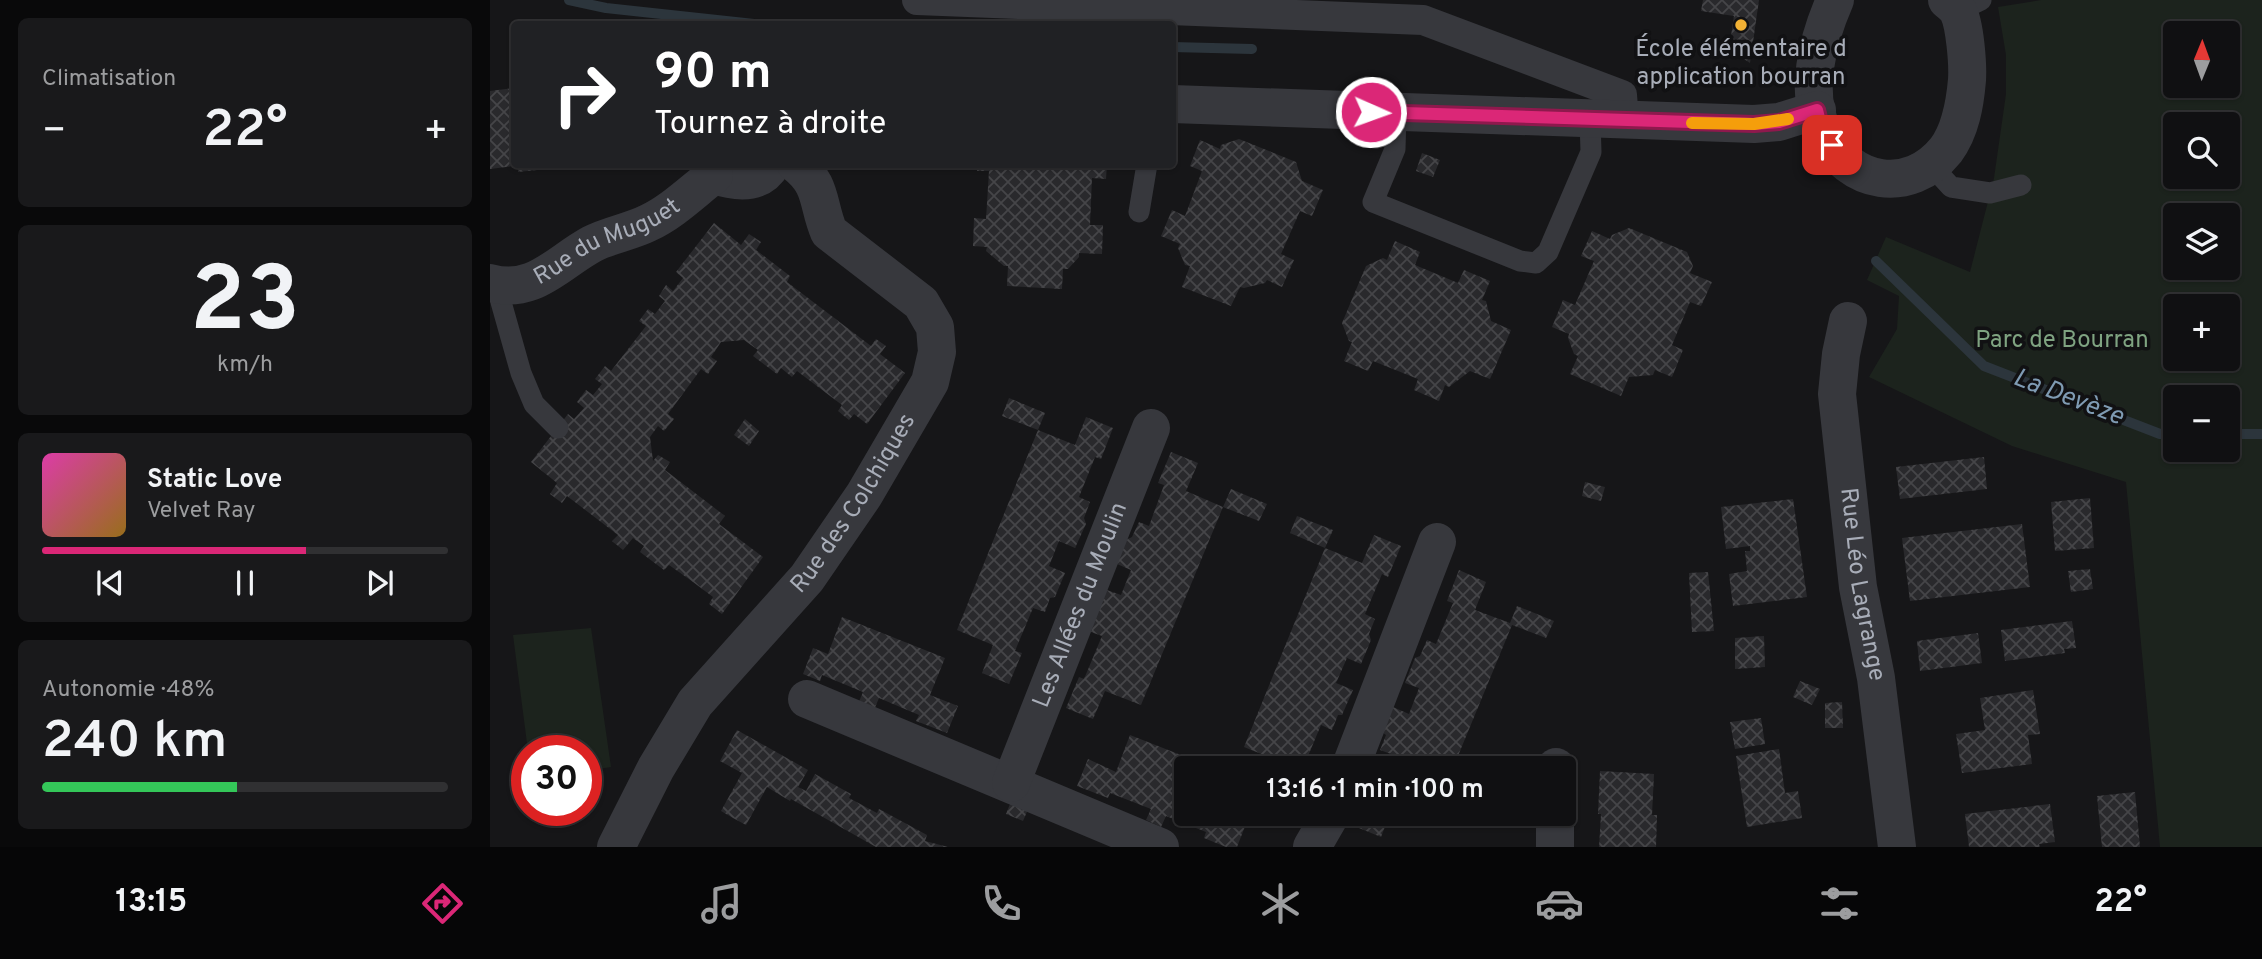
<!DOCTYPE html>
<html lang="fr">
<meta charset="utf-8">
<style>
body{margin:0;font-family:Overpass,sans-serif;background:#19191b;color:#f1f3f6;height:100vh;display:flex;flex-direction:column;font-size:26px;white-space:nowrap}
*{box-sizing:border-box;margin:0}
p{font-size:23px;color:#9c9d9f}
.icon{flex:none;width:38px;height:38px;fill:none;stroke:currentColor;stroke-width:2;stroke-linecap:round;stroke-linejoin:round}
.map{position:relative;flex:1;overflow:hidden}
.side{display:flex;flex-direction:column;gap:18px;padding:18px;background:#09090a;width:490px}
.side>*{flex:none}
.guide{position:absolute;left:21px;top:21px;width:665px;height:147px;border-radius:7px;box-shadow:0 2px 5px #0004,0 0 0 2px #303032;background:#202124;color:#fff;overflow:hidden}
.needle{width:46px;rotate:1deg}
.fabs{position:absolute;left:1673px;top:21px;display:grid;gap:14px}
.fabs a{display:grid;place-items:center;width:77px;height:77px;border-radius:7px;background:#101012;box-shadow:0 2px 5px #0004,0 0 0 2px #303032;font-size:35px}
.speed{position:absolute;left:21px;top:735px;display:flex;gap:14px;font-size:35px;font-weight:700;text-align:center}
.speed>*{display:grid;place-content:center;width:91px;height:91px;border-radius:50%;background:#101012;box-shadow:0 2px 5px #0004,0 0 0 2px #303032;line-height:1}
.speed .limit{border:10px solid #d22;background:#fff;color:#111}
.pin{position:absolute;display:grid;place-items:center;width:60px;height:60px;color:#fff;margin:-30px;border-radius:14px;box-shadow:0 4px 10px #0006}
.me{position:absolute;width:77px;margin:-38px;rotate:92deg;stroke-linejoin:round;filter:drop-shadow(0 0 5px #0008)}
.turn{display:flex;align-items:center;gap:24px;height:147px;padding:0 28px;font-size:32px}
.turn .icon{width:91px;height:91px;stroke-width:2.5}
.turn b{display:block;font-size:49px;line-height:60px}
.big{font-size:52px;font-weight:600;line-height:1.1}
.side .card{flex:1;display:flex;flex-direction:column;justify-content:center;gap:10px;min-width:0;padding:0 24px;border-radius:10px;background:#19191b}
.side .dial{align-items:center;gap:0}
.dial b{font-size:91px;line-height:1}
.song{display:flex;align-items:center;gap:21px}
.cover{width:84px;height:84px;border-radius:10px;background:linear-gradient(135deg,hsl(320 70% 55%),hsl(40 70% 35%))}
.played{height:7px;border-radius:4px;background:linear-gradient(90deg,#db2777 65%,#303032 65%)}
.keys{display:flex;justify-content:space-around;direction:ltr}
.heat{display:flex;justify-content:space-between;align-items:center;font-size:38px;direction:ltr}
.charge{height:10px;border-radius:5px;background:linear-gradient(90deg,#34c759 48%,#303032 0)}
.trip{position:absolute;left:684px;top:756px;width:402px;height:70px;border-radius:7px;background:#101012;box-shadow:0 2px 5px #0004,0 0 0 2px #303032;font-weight:600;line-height:70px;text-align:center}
.tabs{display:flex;height:112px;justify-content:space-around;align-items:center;background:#060607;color:#9c9d9f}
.tabs .icon{width:49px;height:49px}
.tabs .on{color:#db2777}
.tabs b{font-size:32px;color:#f1f3f6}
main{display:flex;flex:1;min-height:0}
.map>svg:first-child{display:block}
.green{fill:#1c231d;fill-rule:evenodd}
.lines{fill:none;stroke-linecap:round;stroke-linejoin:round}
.stream{stroke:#2c353c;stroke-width:10}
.building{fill:url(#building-cross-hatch)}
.service{stroke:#37383d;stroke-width:21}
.pedestrian{stroke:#37383d;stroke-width:30}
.minor{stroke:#37383d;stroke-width:38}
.route-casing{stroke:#8e194d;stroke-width:18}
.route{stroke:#db2777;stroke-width:12}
.slow{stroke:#f59e0b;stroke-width:12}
.poi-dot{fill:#f2b134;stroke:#111113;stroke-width:2.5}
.labels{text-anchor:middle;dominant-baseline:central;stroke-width:7;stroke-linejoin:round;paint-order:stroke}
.poi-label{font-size:24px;fill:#a8adb8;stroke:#111113}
.street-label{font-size:24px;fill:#a8adb8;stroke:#111113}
.park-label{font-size:24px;fill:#7fa381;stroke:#111113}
.water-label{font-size:26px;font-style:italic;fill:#7f9bb3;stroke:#111113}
</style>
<main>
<section class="side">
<div class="card"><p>Climatisation</p>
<div class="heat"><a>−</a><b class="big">22°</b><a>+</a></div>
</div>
<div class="card dial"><b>23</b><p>km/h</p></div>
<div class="card">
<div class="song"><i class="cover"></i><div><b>Static Love</b><p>Velvet Ray</p></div></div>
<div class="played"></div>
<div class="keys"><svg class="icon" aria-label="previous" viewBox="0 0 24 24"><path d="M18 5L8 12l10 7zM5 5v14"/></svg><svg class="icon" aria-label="pause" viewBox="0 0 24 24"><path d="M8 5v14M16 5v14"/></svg><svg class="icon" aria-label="next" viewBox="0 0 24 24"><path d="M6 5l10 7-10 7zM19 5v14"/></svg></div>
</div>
<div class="card"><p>Autonomie · 48%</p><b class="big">240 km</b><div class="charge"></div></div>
</section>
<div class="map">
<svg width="1772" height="847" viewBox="0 0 1772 847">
<defs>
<pattern id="building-cross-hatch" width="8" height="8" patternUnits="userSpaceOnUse" patternTransform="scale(1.75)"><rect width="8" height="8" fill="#29292c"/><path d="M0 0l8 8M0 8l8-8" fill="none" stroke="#454548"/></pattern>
</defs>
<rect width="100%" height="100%" fill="#161618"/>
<path class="green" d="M1551,0H1772V847H1670L1636,482L1522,446L1379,377L1407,329L1409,296L1377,280L1396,237L1480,272L1504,178L1516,94V55L1508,7ZM1685,33H1738V86H1685ZM1685,124H1738V177H1685ZM1685,215H1738V268H1685ZM1685,306H1738V359H1685ZM1685,397H1738V450H1685Z
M101,628L121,767L96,771V751H38L23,635Z"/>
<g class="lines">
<path class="stream" d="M79,0L116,8L264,24
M682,47L762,49
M1386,261L1494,366L1670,434H1685
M1738,434H1772"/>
</g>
<path class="building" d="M1213,0H1269L1260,63L1239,49L1244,16L1211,11Z
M24,88V166L0,169V91Z
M749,139L806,162L812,181L833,190L822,216L810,211L791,254L804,260L792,287L777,280L775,283L754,288L750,287L741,306L692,287L700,266L695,265L688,248L690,244L671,236L682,210L695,216L712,171L700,166L710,140L730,149L731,145Z
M932,153L950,160L943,177L926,171Z
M28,164H57V169L28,172Z
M488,164H617L616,179L602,178L600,225H613L612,254L589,253V257L578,269H573L572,289L517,286L518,266H514L496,251L497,247L483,246L484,218L496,219L499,171H487Z
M224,223L251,245L259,234L271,242L266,250L300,276L297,282L381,346L386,339L396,346L390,354L415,373L377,424L364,414L359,420L348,411L352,405L307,371L302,377L291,368L287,374L263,356L268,350L254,340L231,342L221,357L227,361L218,374L211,369L178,414L184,419L174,431L168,426L160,437L163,461L168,455L180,462L175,470L235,516L229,524L273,557L232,614L219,604L223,597L203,582L179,565L174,570L150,552L154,546L143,538L133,550L122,541L128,535L77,496L72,503L60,494L67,483L41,462L78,414L84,419L94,408L87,402L96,390L103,395L112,384L105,379L115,366L121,371L156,326L149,321L158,309L165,314L175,301L169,296L176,285L183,291L193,278L186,272Z
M1139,228L1197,252L1203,266L1200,273L1222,282L1211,306L1200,302L1182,345L1193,350L1182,377L1165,370L1163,375L1139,377L1131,396L1080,374L1088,356L1084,354L1078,338L1079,334L1062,327L1073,300L1085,305L1104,261L1091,256L1102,231L1120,239L1122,235Z
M905,241L930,252L925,265L968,283L974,270L1000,281L992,300L996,301L1001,321L1021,330L1000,379L980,371L959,387L955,385L949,401L924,390L928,379L883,361L878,371L854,361L862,342L859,341L852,323L876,266L893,258L897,260Z
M519,398L555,413L548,430L585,445L596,417L623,428L611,459L605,457L589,497L600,502L594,518L596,524L585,548L569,541L559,566L575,573L565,597L560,598L555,612L543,608L525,651L532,653L519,684L492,673L503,645L467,630L548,430L512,416Z
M255,419L269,431L259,446L244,435Z
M681,452L708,463L696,491L733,507L651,705L615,691L603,719L576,708L589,677L594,679L612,636L601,632L614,589L631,595L641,570L627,564L636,540L642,537L649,522L659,526L674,485L668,483Z
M1494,457L1497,489L1410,499L1406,467Z
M1095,482L1115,487L1111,501L1092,496Z
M741,489L777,504L769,521L733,507Z
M1600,498L1604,548L1565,551L1561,502Z
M1303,499L1317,597L1243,606L1239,574L1257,571L1255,551H1260V546L1236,549L1231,507Z
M807,516L843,530L835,548L800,533Z
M1532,524L1540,587L1420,601L1412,538Z
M884,535L911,546L898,577L892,574L875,614L885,619L879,634L881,640L871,664L857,658L846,683L863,690L852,715H848L842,730L831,725L813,768H789L791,762L754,747L835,548L872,563Z
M1600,569L1603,589L1581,592L1578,571Z
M969,570L996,582L985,610L1020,623L1027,606L1064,621L1056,638L1022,625L963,768H895L901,754L890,750L896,735L892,732L903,707L919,714L929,688L915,683L925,658L930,656L937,640L946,644L963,603L957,601Z
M1218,572L1224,631L1202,632L1199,573Z
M352,617L455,658L440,695L468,706L457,733L426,721L429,715L389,698L384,710L368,704L373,692L332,675L330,681L313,674L323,648L338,654Z
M1582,621L1586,648L1574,649L1575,653L1515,661L1511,630Z
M1488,633L1492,663L1430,671L1427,641Z
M1274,636L1275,667L1245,669V638Z
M1310,681L1330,689L1322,705L1303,697Z
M1543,690L1550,734L1538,735L1542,764L1472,773L1466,734L1495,730L1490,698Z
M1352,702L1353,728H1335V703Z
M1271,718L1275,744L1245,749L1240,722Z
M247,730L318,770L308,787L316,791L325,774L361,794L359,798L387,813L389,809L437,835L435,841L458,847H386L301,799L300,801L277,787L256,825L243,818L231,811L252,773L230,761Z
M640,735L724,768H696V814H730L756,824L747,847H736L714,838L716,832L676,816L671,827L656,820L661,809L620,793L618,798L587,786L598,759L626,772Z
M1289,749L1295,793L1308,791L1312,818L1257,827L1246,756Z
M1110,771L1164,774L1162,815H1167L1166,847H1109L1111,814H1108Z
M1645,792L1650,847H1612L1607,796Z
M522,799L539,807L533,821L516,814Z
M1560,804L1565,842L1549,844L1550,847H1479L1475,814Z
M869,814H900L891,837L864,826Z
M915,814H944L940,824Z"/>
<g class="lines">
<path class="service" d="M1468,11L1491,0
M906,113L905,149L883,202L1030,261L1046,263L1058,252L1101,152L1100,120
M1440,164L1461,187L1500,193L1531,185
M649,212L657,164
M13,286L11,302L31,373L44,404L68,428"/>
<path class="pedestrian" d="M427,0L933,20L1132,95L1134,121"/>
<g class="minor">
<path d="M1345,0C1328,39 1313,93 1334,134C1359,184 1419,196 1456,150C1471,130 1475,103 1477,80C1478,64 1475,25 1468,11C1466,7 1460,3 1457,0"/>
<path d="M682,104L1264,124L1289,122L1327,110"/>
<path d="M224,175C245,182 269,186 282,164"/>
<path id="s1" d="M0,283C44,295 67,263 102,244C119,235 140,232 158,223C182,212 203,191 224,175"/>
<path id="s2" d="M1358,321L1351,354L1347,394L1368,587L1386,678L1407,847"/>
<path d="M317,699L670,847"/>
<path d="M860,768L947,542"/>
<path d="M1066,768V767"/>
<path id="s3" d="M521,783L661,428"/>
<path id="s4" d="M126,847L166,768L205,703L317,578L374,495L440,382L447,352L445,327L431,303L339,232C327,204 333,185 306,164"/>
<path d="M822,847L841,814"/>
<path d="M1065,847V814"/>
</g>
</g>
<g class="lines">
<g class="route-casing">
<path id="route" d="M881,112L1264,124L1289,122L1327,110L1333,134L1342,145"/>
</g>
<use href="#route" class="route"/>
<path class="slow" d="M1202,123L1264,124L1298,119"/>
</g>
<circle class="poi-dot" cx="1251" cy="25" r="7"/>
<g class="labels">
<g class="poi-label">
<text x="1251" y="50">École élémentaire d<tspan x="1251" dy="28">application bourran</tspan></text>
</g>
<g class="street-label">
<text stroke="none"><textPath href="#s1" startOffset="128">Rue du Muguet</textPath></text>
<text stroke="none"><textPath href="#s4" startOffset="420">Rue des Colchiques</textPath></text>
<text stroke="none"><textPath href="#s2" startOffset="266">Rue Léo Lagrange</textPath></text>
<text stroke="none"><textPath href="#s3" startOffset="191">Les Allées du Moulin</textPath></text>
</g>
<g class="park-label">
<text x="1572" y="341">Parc de Bourran</text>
</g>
<g class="water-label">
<text transform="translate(1578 398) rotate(21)">La Devèze</text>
</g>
</g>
</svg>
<div class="fabs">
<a><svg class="needle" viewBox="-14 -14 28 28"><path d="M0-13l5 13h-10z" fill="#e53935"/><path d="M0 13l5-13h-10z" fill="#9c9d9f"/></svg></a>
<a><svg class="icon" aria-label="search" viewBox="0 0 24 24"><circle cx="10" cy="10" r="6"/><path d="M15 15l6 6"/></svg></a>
<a><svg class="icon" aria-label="layers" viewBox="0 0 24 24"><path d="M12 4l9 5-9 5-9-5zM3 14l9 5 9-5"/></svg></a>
<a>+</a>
<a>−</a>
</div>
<div class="speed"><div class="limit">30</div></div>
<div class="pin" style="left:1342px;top:145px;background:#d93025"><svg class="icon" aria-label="arrive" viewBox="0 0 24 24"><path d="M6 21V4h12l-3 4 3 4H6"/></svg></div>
<svg class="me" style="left:881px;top:112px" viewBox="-20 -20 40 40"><circle r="17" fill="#db2777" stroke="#fff" stroke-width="3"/><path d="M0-11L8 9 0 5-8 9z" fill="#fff"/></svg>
<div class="trip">13:16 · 1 min · 100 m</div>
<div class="guide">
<div class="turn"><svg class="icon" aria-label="right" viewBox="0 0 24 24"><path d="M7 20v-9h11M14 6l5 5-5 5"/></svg><div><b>90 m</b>Tournez à droite</div></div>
</div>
</div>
</main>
<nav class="tabs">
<b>13:15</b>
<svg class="icon on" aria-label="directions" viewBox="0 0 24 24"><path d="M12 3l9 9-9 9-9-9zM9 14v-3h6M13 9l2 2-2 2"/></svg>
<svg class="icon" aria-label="music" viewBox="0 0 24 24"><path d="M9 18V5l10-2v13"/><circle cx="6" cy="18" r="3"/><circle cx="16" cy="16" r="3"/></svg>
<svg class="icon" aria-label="phone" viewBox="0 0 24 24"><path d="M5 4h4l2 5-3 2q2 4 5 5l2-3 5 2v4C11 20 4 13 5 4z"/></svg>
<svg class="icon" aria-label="climate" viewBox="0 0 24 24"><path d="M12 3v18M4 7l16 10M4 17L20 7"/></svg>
<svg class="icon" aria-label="car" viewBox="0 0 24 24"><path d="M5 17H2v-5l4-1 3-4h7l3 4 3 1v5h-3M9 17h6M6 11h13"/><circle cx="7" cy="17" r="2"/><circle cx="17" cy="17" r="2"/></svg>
<svg class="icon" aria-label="filters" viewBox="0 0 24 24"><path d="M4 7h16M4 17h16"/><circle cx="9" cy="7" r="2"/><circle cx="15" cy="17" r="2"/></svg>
<b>22°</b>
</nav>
